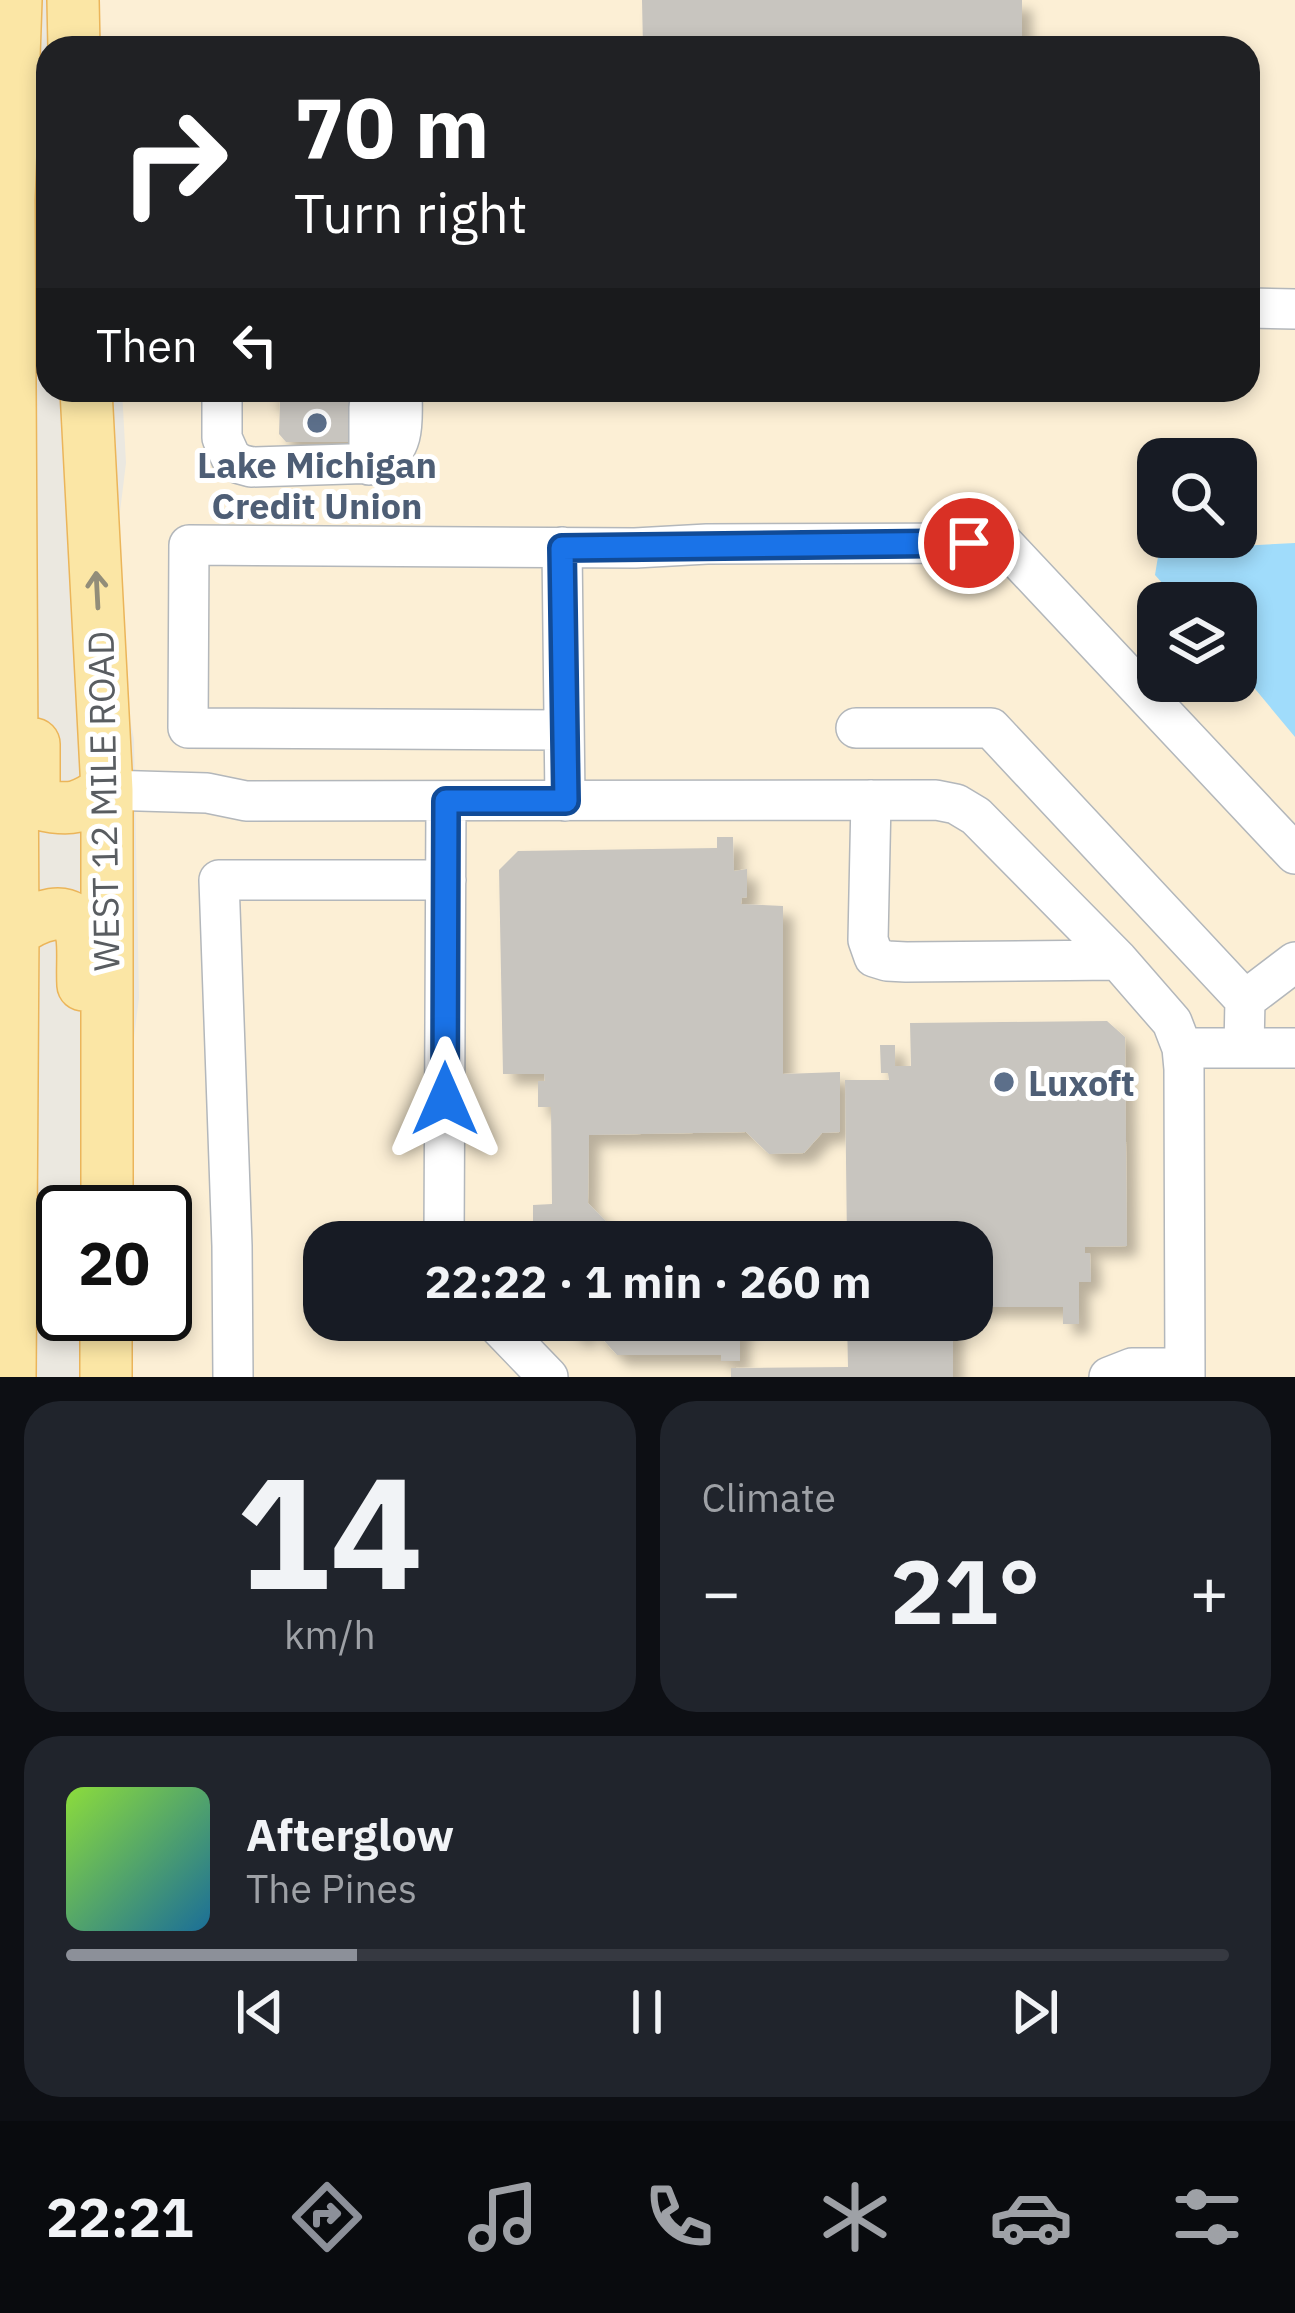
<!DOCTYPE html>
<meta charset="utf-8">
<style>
body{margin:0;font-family:"IBM Plex Sans",sans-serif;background:#20242c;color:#f1f3f6;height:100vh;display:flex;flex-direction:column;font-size:45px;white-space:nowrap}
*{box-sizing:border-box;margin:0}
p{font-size:39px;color:#9ea1a6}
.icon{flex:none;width:66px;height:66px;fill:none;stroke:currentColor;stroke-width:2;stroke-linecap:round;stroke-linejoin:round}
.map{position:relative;height:1377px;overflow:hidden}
.panel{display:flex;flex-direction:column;gap:24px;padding:24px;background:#0d0f14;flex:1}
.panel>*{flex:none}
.hud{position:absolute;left:36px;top:36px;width:1224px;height:366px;border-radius:36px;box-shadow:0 6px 18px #0003;background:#202124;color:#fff;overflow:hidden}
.tools{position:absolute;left:1137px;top:438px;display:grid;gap:24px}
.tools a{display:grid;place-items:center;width:120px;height:120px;border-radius:24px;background:#171b24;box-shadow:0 6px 18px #0003;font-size:60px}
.speed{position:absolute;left:36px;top:1185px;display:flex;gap:24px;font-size:60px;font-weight:700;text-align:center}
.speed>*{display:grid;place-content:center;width:156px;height:156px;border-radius:50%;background:#171b24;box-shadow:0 6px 18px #0003;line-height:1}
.speed .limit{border:6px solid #111;border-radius:18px;background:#fff;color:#111}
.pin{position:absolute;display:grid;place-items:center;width:102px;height:102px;color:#fff;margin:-51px;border:6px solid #fff;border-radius:50%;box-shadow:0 3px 12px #0007}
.me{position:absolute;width:132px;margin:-66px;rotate:0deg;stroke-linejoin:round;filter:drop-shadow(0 0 9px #0008)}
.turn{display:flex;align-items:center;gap:42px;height:252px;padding:0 60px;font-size:54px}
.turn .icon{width:156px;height:156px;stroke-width:2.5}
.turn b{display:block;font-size:84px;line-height:102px}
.then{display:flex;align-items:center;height:114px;padding:0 60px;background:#0003;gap:24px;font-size:45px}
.big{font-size:90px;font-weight:800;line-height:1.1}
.panel .card{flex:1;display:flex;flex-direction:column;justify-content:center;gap:18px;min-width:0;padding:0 42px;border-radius:36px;background:#20242c}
.panel .dial{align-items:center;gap:0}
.dial b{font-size:156px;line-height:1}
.song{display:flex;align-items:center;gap:36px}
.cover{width:144px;height:144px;border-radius:18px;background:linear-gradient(135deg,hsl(90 70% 55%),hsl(200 70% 35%))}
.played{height:12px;border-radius:6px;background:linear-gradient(90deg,#8c9099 25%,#363941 25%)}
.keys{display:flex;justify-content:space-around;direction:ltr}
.heat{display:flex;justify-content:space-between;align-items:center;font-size:66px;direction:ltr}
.panel .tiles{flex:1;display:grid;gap:24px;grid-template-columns:1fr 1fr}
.card:last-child{grid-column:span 2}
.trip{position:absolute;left:303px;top:1221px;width:690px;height:120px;border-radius:36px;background:#171b24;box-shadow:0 6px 18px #0003;font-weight:800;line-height:120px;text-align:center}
.menu{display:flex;height:192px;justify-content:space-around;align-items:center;background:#090b0e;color:#9ea1a6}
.menu .icon{width:84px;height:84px}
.menu .selected{color:#8c9099}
.menu b{font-size:54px;color:#f1f3f6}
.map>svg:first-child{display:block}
.commercial{fill:#fcefd5;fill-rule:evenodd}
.water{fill:#a0dcfb}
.building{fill:#c8c5bf;filter:url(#shadow)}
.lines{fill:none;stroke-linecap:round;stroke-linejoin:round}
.minor-casing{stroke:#b3b7bb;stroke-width:42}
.major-casing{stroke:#ebb55a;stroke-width:54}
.minor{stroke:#fff;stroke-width:39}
.major{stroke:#fbe6a5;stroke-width:51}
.oneway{stroke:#928d79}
.route-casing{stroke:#114b97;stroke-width:30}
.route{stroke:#1a73e8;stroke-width:21}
.service-dot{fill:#5c6f8a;stroke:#fff;stroke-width:4.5}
.labels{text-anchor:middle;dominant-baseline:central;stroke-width:10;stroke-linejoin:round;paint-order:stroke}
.service-label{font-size:36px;font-weight:bold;fill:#4e5e75;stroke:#fff}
.street-label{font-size:36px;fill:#595d61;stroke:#fff}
</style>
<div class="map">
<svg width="1295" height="1377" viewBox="0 0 1295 1377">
<defs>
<filter id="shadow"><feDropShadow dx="10" dy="10" stdDeviation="6" flood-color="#0004"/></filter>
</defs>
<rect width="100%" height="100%" fill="#ebe8e0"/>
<path class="commercial" d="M91,0H1295V1377H122V1314H165V1212H122L123,1124L139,998L134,739L118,662L116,544L126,463L122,390H1248V48H92ZM1158,459H1236V537H1158ZM1158,603H1236V681H1158ZM324,1242H972V1320H324Z"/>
<path class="water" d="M1295,543V737L1236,666V603H1180L1155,575L1160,544L1219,547Z"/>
<path class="building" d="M642,0H1022V48H643Z
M269,390H392L349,442H286L279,434L280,402H270Z
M717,837H733L734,871L747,869V897L742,898L741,904L783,906V1074L840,1072V1132L822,1133L804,1153L769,1154L746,1132L589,1135L588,1203L627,1242H533V1205L552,1204L551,1107H538V1081H545L544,1074H503L499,870L518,851L717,848Z
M1107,1021L1125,1037L1127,1246L1085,1247V1253H1090L1091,1282H1079V1324H1063V1307H972V1242H847L845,1080H889L888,1073H881L880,1045H895V1066H911L910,1023Z
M562,1320H749L740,1329V1361H721V1355H617L589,1324L583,1328L585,1332L580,1337Z
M847,1320H953V1377H731V1368L848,1367Z"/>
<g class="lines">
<g class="minor-casing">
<path id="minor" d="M1248,308L1295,309
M222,390V438L231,458L240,464L251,467L379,463C407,447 402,419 402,390
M369,407V465
M562,547L565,801
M856,728H991L1245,1000L1244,1047
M564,730L188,728L189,545L635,548L707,544L1003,543L1295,854
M107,790L207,793L246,801L936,800L956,804L976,816L1118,960L1172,1022L1182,1048L1184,1069L1185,1377
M871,800L868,940L874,957L887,961L906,962L1118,960
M1245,1000L1295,962
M1182,1048H1295
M444,1242L446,801
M493,1320L548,1377
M233,1377L232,1246L219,880H446
M1109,1377L1132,1368H1185"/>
</g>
<g class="major-casing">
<path id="major" d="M73,0L74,48
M86,390L107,790V1212
M34,744V790L39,804C71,812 81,808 107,790
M13,933C33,918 74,897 82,937C84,952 82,969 83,985
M106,1314V1377
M10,1377L13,933L9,199L16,0"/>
</g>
<use href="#minor" class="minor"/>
<use href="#major" class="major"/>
</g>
<defs><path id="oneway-shaft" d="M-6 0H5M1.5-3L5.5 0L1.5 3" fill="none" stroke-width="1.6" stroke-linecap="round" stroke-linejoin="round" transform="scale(3)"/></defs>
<use class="oneway" href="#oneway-shaft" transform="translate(97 590) rotate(-93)"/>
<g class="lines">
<g class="route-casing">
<path id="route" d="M445,1099L446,801H566L562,548L969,543"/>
</g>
<use href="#route" class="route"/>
</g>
<g class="service-dot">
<circle cx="317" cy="423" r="12"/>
<circle cx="1004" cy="1082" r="12"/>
</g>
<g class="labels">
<g class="service-label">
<text x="317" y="464">Lake Michigan<tspan x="317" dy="41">Credit Union</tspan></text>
<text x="1028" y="1082" text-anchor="start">Luxoft</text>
</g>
<g class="street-label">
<text transform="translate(103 801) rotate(-91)">WEST 12 MILE ROAD</text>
</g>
</g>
</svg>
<div class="tools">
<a><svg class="icon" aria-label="search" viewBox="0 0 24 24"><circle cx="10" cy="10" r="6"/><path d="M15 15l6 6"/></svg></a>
<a><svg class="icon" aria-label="layers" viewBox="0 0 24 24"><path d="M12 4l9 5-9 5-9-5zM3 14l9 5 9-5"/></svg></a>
</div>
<div class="speed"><div class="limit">20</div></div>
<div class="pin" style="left:969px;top:543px;background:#d93025"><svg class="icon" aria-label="arrive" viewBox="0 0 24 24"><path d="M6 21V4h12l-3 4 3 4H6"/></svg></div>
<svg class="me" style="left:445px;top:1099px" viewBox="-20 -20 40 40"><path d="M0-17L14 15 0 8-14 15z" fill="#1a73e8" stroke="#fff" stroke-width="4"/></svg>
<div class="trip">22:22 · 1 min · 260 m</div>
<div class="hud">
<div class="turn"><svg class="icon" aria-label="right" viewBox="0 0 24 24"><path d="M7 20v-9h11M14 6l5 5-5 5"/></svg><div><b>70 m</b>Turn right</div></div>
<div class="then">Then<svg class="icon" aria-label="left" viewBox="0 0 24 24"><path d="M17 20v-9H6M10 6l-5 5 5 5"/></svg></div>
</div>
</div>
<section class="panel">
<div class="tiles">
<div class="card dial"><b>14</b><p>km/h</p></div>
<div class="card"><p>Climate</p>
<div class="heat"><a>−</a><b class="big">21°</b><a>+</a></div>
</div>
<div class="card">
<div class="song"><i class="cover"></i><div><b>Afterglow</b><p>The Pines</p></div></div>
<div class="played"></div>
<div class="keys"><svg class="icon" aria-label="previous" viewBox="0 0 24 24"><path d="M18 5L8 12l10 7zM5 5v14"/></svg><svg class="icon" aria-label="pause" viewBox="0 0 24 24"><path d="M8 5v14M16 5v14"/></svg><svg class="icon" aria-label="next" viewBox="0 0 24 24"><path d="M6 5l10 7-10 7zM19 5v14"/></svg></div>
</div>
</div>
</section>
<nav class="menu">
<b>22:21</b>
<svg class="icon selected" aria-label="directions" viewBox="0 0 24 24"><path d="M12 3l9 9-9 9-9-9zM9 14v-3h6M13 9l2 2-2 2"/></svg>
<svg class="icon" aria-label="music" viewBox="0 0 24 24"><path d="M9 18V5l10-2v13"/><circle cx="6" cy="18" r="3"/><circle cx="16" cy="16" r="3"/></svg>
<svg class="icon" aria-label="phone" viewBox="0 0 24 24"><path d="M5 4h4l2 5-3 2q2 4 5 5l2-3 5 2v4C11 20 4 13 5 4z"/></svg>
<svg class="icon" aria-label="climate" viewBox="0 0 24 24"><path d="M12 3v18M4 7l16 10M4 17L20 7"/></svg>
<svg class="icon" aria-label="car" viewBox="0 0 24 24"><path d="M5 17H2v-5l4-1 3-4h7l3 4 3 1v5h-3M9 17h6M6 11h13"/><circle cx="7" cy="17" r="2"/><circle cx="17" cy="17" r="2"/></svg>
<svg class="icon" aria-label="filters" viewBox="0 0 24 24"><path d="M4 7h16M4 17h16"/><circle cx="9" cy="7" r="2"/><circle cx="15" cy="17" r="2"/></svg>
</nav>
